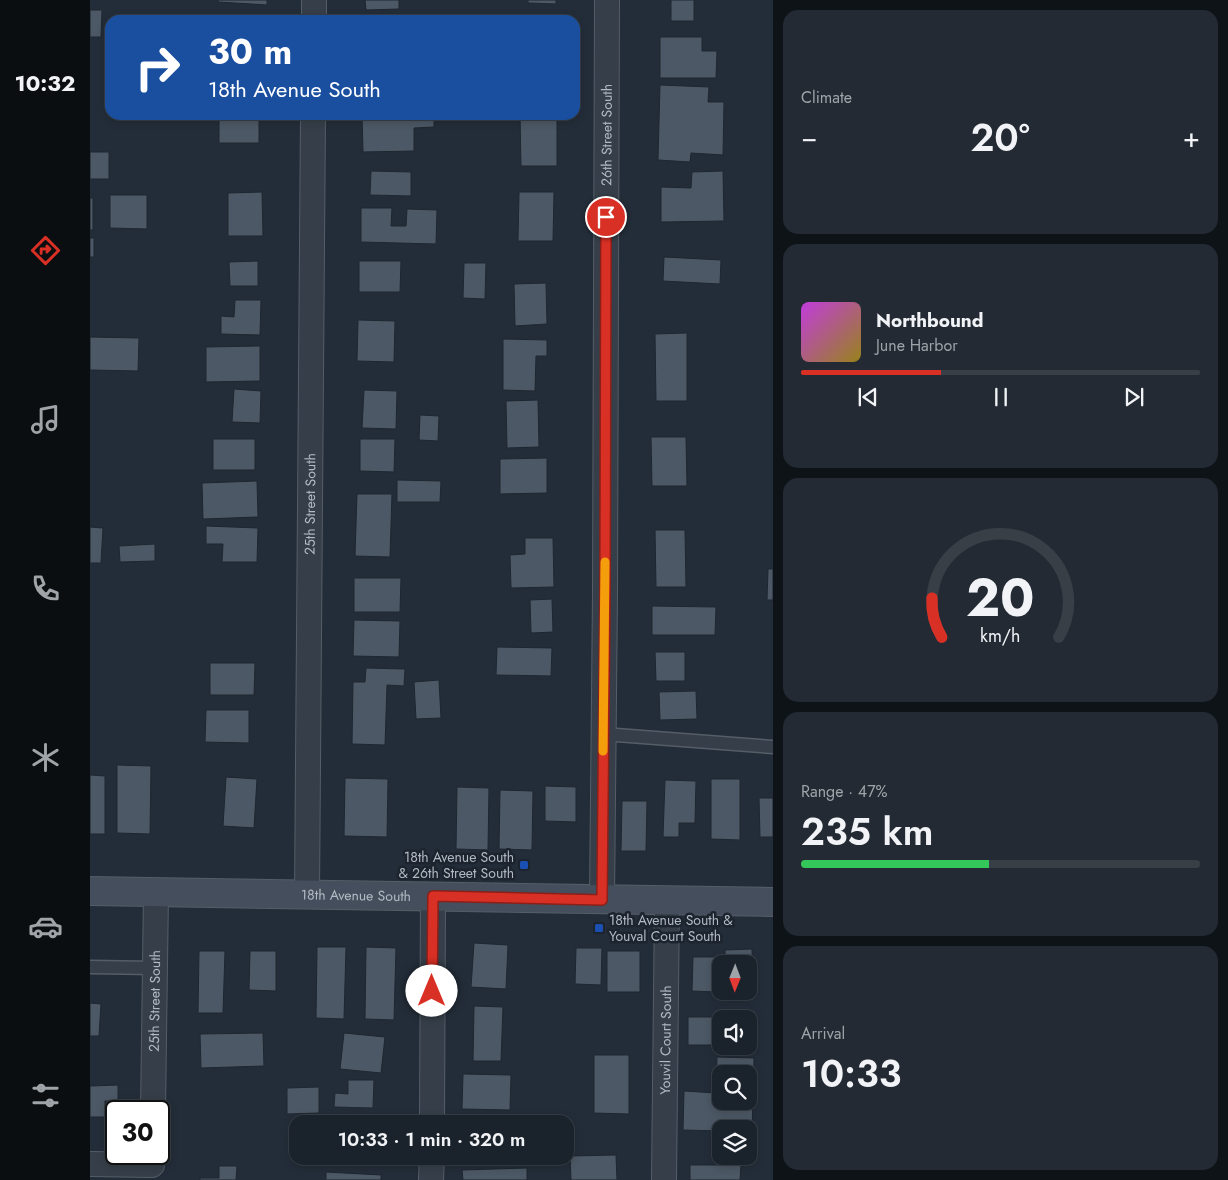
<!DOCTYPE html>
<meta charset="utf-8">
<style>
body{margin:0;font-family:Jost,sans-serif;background:#232a33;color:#f1f3f6;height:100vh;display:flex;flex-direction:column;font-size:19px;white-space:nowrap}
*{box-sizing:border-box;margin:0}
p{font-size:16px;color:#9fa4a9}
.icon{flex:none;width:28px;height:28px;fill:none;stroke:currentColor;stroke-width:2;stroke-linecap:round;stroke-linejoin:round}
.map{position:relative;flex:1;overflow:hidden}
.details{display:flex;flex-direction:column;gap:10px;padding:10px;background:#0e1318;width:455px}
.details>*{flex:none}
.guide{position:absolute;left:15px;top:15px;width:475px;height:105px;border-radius:15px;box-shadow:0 2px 8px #0003,0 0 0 1px #383f47;background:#1a4fa0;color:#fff;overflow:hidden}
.needle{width:32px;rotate:181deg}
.controls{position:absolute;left:622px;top:955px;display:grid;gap:10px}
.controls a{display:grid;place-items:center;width:45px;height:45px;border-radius:10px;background:#1a222b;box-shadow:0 2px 8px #0003,0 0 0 1px #383f47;font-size:25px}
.speed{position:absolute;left:15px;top:1100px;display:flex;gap:10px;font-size:25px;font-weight:700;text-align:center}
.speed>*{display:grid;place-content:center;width:65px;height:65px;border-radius:50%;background:#1a222b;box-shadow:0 2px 8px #0003,0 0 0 1px #383f47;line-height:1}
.speed .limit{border:2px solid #111;border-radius:8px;background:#fff;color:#111}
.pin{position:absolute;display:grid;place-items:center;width:42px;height:42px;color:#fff;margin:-21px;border:2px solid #fff;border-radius:50%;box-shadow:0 1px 5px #0007}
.me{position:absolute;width:55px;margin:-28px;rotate:0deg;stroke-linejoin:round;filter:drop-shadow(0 0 4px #0008)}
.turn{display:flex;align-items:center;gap:18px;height:105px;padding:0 20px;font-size:22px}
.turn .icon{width:65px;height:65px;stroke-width:2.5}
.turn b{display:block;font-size:35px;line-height:42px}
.big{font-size:38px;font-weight:600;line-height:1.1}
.details .tile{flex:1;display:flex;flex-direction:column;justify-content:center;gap:8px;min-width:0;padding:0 18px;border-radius:15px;background:#232a33}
.details .dial{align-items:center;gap:0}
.dial svg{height:130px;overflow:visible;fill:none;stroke:#383f47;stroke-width:7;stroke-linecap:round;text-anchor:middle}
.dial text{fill:#f1f3f6;stroke:none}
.song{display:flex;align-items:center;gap:15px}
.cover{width:60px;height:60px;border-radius:8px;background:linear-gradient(135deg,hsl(290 70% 55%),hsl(50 70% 35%))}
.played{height:5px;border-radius:2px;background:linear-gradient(90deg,#d93025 35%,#383f47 35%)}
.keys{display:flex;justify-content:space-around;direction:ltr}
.heat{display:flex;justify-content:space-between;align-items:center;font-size:28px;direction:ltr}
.charge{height:8px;border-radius:4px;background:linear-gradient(90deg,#34c759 47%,#383f47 0)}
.trip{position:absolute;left:199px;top:1115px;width:285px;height:50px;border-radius:15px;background:#1a222b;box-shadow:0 2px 8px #0003,0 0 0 1px #383f47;font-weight:600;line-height:50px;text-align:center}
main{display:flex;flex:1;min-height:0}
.menu{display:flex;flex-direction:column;width:90px;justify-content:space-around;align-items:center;background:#0a0e11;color:#9fa4a9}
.menu .icon{width:35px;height:35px}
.menu .active{color:#d93025}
.menu b{font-size:22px;color:#f1f3f6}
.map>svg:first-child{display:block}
.building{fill:#4c5865;stroke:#1e2630;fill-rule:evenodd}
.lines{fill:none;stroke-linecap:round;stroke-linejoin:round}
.lane-casing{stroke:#555d67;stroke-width:15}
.street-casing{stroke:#555d67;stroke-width:26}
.secondary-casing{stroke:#555d67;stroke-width:30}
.lane{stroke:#363f49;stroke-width:12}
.street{stroke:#363f49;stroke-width:24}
.secondary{stroke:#454e5c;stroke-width:28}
.route-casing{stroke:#8d1f18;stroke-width:12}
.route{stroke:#d93025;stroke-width:9}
.slow{stroke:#f59e0b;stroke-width:9}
.transit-dot{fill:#1a4fb4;stroke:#1c242e;stroke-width:2}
.labels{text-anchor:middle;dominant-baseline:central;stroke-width:5;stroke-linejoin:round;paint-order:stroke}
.street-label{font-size:14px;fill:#b2bac5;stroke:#1c242e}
.poi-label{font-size:14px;fill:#b2bac5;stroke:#1c242e;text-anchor:end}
</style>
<main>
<nav class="menu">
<b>10:32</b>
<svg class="icon active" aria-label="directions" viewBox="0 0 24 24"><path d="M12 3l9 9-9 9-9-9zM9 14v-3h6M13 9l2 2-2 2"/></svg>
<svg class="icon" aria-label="music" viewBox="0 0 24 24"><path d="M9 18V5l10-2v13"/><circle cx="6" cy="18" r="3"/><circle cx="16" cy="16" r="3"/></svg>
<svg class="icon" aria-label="phone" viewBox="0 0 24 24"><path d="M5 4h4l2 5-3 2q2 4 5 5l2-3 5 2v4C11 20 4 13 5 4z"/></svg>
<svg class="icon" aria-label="climate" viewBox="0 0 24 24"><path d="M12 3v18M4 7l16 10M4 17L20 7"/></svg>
<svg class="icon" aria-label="car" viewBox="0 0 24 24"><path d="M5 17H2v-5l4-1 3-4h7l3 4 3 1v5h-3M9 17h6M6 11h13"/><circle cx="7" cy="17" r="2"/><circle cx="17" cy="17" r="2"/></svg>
<svg class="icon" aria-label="filters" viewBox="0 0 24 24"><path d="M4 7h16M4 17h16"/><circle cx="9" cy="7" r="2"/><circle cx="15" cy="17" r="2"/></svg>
</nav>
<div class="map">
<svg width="683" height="1180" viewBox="0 0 683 1180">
<rect width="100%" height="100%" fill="#232d39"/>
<path class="building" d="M128,0H177V5L128,2Z
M275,0H309V9L276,10Z
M438,0H466V4L438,3Z
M581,0H604V21H581Z
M0,10H12L11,37H0Z
M570,37H612V51H627L626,78H570Z
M570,85L619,87L618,102H634L633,155L601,153L600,162L568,160Z
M129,115H169V143H129Z
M344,115V127L324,128V151L273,152L272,116Z
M430,115H467V166H431Z
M0,152H19V179H0Z
M281,171L321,172V196L280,195Z
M633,171L634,221L571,222V187L601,188L602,172Z
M172,192L173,236H138V193Z
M429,192H464L463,241H428Z
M20,195H57V229L20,228Z
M0,198H3V230H0Z
M271,208H302L301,226H316L317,209L347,210L346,244L271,242Z
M0,238H4V257H0Z
M574,257L631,260L630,284L573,281Z
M168,261V286H140L139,262Z
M269,261H311L310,292H269Z
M374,263H396L395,299L373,298Z
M456,283L457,324L425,326L424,284Z
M145,300H171L170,335L131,334V316L144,317Z
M268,320L305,321L304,362L267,361Z
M597,333V401H566L565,334Z
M0,337L49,338L48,371L0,370Z
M413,339L457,340V356H446L445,391L413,390Z
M170,346V381L116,382V347Z
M144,389L171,391L170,423L142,422Z
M274,390L307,391L306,429L272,428Z
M448,400L449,447L417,448L416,401Z
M330,415L349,416L348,441L329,440Z
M561,437H596L597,486H562Z
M123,439H165V470H123Z
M270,439H305L304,472L270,471Z
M457,458V493L410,494V459Z
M307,480L351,481L350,502H307Z
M167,481L168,517L113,519L112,483Z
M267,494H302L300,557L265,556Z
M116,526L168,528L167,562H132L133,544H116Z
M0,527L13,528L11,563H0Z
M565,530H595L596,587H566Z
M435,538H463L464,587L421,588L420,555L435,554Z
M65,544V561L30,562L29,546Z
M678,569H683V600H677Z
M264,578H311L310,612H264Z
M462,599L463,632L441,633L440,600Z
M562,606L626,607L625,635H562Z
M264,620L310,621L309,657L263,656Z
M407,647L462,648L461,676L406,675Z
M565,652H595V681H566Z
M120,663H165L164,695H120Z
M276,668L315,669L314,686L297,685L295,745L262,744L263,682H275Z
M349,680L351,718L326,719L324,682Z
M606,691L607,719L570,720L569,692Z
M116,710H159V743L115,742Z
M27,765L61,766L60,834L27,833Z
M0,775L15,776V834H0Z
M136,777L167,779L164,828L133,826Z
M255,778L298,779L297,837L254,836Z
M621,779H650V840L621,839Z
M575,780L606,781L605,823H589V837H573Z
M455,786L486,787V822L455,821Z
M367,787L399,788L398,850L366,849Z
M410,790L443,791L442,850L409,849Z
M669,798H683V837H670Z
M532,801H557L556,851H531Z
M384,943L418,945L416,989L381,987Z
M227,947H256L254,1019L226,1018Z
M276,947L306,948L304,1020L275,1019Z
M486,948H512L511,985L485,984Z
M662,949L663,986H659V964H635V950Z
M109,951H135L133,1013H108Z
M160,951H186V991L159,990Z
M517,951H550V992H517Z
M603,957H627L626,992L602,991Z
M0,1003L11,1004L9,1036H0Z
M384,1006L413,1007L411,1061H383Z
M598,1017H657V1019H631V1045H598Z
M173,1033L174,1066L111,1068L110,1034Z
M254,1033L295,1037L291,1073L250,1069Z
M504,1055H539V1114L504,1113Z
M627,1057L664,1058L662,1132H659V1129H631V1131L593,1130L594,1091L626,1093ZM631,1074H659V1101H631Z
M373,1074L421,1075L420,1110L372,1109Z
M258,1080H284L283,1108L244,1107L245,1093L258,1094Z
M28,1085V1101H15V1117H0V1086Z
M229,1087V1113L197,1114V1088Z
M203,1135L208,1136V1156H226L224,1162L198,1156Z
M526,1155L527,1180H481L480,1156Z
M372,1156H418V1160L372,1158Z
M600,1165H651L650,1180H600Z
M129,1166H147L146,1180H110V1178H129Z
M437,1168V1180H373L372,1170Z
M236,1172L291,1175V1180H236Z"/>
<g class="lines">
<g class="lane-casing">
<path id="lane" d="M513,734L683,747
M0,967L65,968"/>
</g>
<g class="street-casing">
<g id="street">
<path d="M224,20V0"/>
<path id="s1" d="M217,894L223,115"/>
<path id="s2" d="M512,900L515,593L517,0"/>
<path id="s3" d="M63,1111L66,892"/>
<path d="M342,1124L343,896"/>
<path d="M0,1164L62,1165"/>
<path d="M341,1180L342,1156"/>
<path id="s4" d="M574,1180L577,900"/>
</g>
</g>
<g class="secondary-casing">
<g id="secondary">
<path id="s5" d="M0,891L683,902"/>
</g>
</g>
<use href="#lane" class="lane"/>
<use href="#street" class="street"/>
<use href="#secondary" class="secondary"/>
</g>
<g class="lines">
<g class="route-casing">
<path id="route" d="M342,991L343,896L512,900L515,592L516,217"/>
</g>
<use href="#route" class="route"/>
<path class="slow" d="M513,751L515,562"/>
</g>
<g class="transit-dot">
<rect x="429" y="860" width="10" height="10" rx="2.5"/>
<rect x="504" y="923" width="10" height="10" rx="2.5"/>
</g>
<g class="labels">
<g class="street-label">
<text stroke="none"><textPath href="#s2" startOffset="765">26th Street South</textPath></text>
<text stroke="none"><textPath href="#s1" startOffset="390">25th Street South</textPath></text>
<text stroke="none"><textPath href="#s5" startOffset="266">18th Avenue South</textPath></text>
<text stroke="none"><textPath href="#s3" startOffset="110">25th Street South</textPath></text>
<text stroke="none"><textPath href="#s4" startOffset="140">Youvil Court South</textPath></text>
</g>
<g class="poi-label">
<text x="424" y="857">18th Avenue South<tspan x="424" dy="16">&amp; 26th Street South</tspan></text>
<text x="519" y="920" text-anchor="start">18th Avenue South &amp;<tspan x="519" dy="16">Youval Court South</tspan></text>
</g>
</g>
</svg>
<div class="controls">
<a><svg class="needle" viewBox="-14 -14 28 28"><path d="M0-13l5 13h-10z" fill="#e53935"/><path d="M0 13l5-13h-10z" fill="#9fa4a9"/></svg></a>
<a><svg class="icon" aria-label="sound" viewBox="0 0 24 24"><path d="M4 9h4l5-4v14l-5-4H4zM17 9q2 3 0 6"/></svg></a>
<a><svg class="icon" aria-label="search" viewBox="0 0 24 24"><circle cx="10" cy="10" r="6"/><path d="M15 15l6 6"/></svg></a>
<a><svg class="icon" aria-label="layers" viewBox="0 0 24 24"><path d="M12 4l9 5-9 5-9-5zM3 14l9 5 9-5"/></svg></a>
</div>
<div class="speed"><div class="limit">30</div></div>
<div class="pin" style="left:516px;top:217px;background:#d93025"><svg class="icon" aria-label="arrive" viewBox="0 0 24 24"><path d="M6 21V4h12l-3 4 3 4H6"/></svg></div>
<svg class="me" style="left:342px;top:991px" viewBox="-20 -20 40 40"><circle r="19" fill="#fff"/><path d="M0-13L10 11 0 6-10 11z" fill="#d93025"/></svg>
<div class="trip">10:33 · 1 min · 320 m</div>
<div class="guide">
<div class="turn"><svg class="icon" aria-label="right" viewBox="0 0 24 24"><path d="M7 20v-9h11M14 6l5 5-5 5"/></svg><div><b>30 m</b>18th Avenue South</div></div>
</div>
</div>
<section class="details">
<div class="tile"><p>Climate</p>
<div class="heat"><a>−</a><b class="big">20°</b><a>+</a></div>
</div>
<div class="tile">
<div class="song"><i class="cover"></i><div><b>Northbound</b><p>June Harbor</p></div></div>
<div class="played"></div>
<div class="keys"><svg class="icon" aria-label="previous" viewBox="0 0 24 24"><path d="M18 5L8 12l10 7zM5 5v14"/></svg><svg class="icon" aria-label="pause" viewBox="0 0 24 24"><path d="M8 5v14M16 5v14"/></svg><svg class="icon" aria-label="next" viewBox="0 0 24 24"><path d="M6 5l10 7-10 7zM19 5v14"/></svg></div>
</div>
<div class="tile dial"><svg viewBox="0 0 100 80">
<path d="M14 69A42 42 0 1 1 86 69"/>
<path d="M14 69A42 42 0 0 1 8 45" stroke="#d93025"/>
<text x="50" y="56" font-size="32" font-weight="700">20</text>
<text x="50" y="72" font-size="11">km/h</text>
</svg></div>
<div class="tile"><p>Range · 47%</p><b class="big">235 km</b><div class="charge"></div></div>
<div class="tile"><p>Arrival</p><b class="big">10:33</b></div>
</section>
</main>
